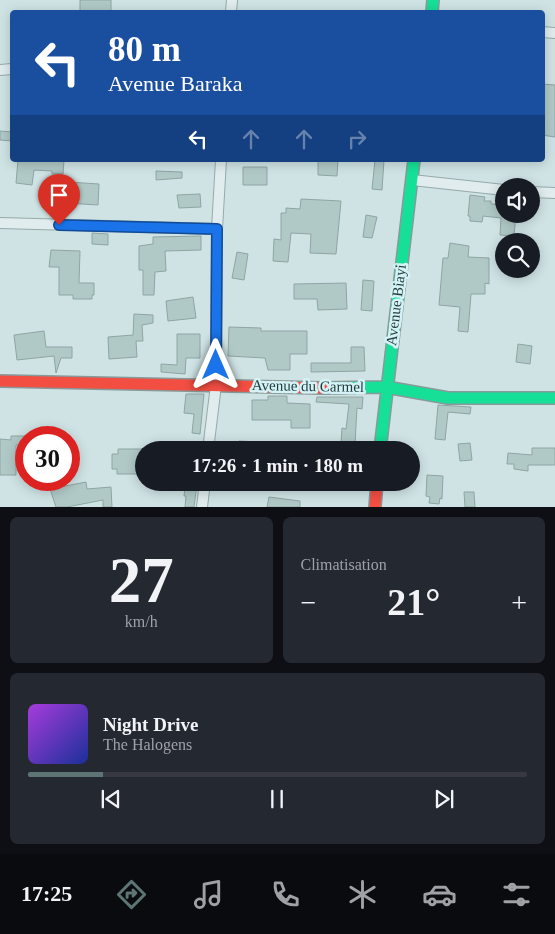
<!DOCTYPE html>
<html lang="fr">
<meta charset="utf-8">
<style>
body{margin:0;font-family:Georgia,serif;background:#242831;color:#f1f3f6;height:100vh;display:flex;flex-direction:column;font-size:19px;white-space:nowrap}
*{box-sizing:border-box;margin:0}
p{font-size:16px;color:#9ea1a6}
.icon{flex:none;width:28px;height:28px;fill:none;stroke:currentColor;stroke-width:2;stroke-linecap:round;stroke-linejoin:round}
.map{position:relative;height:507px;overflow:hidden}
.sheet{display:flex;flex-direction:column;gap:10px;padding:10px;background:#0d0f14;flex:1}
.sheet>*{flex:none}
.guide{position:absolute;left:10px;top:10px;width:535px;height:152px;border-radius:5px;box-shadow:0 2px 12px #0003;background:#1a4fa0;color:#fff;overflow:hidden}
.controls{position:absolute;left:495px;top:178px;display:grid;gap:10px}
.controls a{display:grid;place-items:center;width:45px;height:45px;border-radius:50%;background:#171b24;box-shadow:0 2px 12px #0003;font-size:25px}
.speed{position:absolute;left:15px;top:426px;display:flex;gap:10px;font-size:25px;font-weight:700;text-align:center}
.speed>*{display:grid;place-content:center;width:65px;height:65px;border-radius:50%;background:#171b24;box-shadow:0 2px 12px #0003;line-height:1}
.speed .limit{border:8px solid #d22;background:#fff;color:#111}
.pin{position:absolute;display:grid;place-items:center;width:42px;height:42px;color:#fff;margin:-51px -21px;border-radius:50% 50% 50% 0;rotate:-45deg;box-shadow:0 0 5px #0007}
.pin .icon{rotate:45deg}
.me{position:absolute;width:55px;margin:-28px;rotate:0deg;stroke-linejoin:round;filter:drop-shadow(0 0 4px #0008)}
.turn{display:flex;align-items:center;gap:18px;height:105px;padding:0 15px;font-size:22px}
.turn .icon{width:65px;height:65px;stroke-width:2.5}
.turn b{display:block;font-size:35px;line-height:42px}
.lanes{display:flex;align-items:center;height:48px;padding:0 15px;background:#0003;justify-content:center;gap:25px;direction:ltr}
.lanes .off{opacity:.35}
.big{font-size:38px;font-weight:800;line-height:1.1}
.sheet .widget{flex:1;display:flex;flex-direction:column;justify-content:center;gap:8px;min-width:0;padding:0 18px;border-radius:8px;background:#242831}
.sheet .dial{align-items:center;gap:0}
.dial b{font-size:65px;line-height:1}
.song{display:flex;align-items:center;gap:15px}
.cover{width:60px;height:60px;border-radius:8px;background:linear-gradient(135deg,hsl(280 70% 55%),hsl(230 70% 35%))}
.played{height:5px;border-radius:2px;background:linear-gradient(90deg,#5d7575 15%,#363941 15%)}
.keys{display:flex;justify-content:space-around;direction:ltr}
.heat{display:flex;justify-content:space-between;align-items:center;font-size:28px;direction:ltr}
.sheet .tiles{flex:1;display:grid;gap:10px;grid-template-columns:1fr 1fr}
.widget:last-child{grid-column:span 2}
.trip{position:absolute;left:135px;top:441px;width:285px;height:50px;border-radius:25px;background:#171b24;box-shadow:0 2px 12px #0003;font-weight:800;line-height:50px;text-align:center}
.tabs{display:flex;height:80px;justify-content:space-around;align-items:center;background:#090b0e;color:#9ea1a6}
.tabs .icon{width:35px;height:35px}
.tabs .current{color:#5d7575}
.tabs b{font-size:22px;color:#f1f3f6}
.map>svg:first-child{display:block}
.building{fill:#b0c9c7;stroke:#8ea5a3}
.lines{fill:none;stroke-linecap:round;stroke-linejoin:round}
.street-casing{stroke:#97aaaa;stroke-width:12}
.fast-casing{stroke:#88999a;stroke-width:14}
.jam-casing{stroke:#88999a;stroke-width:14}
.street{stroke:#e0ecee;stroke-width:10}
.fast{stroke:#16e098;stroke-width:11}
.jam{stroke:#f24e42;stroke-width:11}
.route-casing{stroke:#114b97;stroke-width:12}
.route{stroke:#1a73e8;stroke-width:9}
.labels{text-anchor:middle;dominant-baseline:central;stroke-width:5;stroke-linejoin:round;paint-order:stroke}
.street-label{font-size:15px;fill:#1f3a38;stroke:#d5f2f6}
</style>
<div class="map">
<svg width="555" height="507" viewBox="0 0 555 507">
<rect width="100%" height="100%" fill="#cfe3e5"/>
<path class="building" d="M80,0H111V12H80Z
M542,84L555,85V137L542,135Z
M0,131L12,132V141L0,140Z
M18,160H64L63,174H52V171L34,170L32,185L16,183Z
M318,160H338L337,176L318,175Z
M375,160H384L382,190L372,189Z
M243,167H267V185H243Z
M156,171L182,172V178L156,180Z
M68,182L99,184L98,205L67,203Z
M200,194L201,207L179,208L177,195Z
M470,195L485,197L484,201H491V204H504V214H516L514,236L500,235L501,218L483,216L482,222L470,221V216H468Z
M301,199L341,201L336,254L310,253L311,234L291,233L288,262L273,261L274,239L281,240V213H286V208L300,209Z
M366,215L377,217L372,238L363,237Z
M92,233L108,234V245L92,244Z
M201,236V250L165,251L166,271L155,272L154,295H143V270H139V246L153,244V237Z
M450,243L469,246L468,257L489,258V284L485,283V294H471L468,332L458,331L460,307L439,305L443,258H448Z
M51,250L80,251L79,283H94V295H92V299H73V295H59V267H49Z
M237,252L248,254L244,280L232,278Z
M363,280L374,281L372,311L361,310Z
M346,283L347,309L318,310L317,299H294V284Z
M193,297L196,318L168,321L166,301Z
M134,314L153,315V323L142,325L143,341H136L137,357L109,359L108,337L133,335Z
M229,327L261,328V331H307V354H290V370H268L265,358L228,356Z
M44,331L46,347H72V358H61L56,373L54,356L17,360L14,335Z
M177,334H200V358H186L185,374L161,372V364L177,365Z
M518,344L532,346L530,364L516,362Z
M351,347H364L365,371L311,372V363H351Z
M186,394H204L200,434L192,433L194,414L184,413Z
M268,396H287V403L310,404V428H291V420H252V400H268Z
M317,397H363L362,409L357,408L355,444L341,443L342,428L346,429L349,404L316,402Z
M438,405L471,407L470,414L448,412L445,440L435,439Z
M11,436H26V445H16V475H0V439L11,440Z
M239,441L278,443V450H238Z
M470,443L472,460L460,461L458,444Z
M532,448H555V465H528V471L514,469V464H507L508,453L532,455Z
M118,449H144V471H139V474H117V469H112V454H118Z
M427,475L443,476L442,499L440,498L439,504L429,503L430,497L426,496Z
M86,482L87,489L111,487L112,507H103V500L67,507H56L50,489Z
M188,482L197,484L194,507H185L186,496H184L185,488H187Z
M464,492H474L475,507H465Z
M269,497L300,501V507H267Z"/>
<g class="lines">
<g class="street-casing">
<path id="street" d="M231,12L232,0
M542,32L555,33
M0,70L12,69
M412,180L504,190
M531,192L555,193
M0,223L217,229
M208,450L216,385L217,229L221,160
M202,507L205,482"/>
</g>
<g class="fast-casing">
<path id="fast" d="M432,12L433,0
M323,388L386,387L448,398H555
M380,450L414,160"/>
</g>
<g class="jam-casing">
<path id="jam" d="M0,381L323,388
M375,507L377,482"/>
</g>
<use href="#street" class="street"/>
<use href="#fast" class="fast"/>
<use href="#jam" class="jam"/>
</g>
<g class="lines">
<g class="route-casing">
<path id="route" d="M59,225L217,229L216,365"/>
</g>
<use href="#route" class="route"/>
</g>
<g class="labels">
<g class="street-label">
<text transform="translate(396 305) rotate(-83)">Avenue Biayi</text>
<text transform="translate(308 386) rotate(1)">Avenue du Carmel</text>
</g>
</g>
</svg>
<div class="controls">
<a><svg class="icon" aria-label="sound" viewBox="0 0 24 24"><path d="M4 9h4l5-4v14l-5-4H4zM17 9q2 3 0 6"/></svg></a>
<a><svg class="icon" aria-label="search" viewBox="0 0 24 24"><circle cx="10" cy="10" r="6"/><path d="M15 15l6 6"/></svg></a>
</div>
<div class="speed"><div class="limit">30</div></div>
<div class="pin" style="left:59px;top:225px;background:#d93025"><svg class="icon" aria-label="arrive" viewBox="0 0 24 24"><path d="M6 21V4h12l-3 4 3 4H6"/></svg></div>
<svg class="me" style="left:216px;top:365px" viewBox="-20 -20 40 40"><path d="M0-17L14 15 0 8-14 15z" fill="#1a73e8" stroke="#fff" stroke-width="4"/></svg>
<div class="trip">17:26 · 1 min · 180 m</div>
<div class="guide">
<div class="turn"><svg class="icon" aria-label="left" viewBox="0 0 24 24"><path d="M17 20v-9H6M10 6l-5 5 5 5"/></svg><div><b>80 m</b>Avenue Baraka</div></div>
<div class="lanes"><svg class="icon" aria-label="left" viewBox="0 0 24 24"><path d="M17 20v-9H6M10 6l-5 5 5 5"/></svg><svg class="icon off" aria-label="ahead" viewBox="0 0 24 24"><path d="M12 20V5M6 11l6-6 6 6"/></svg><svg class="icon off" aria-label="ahead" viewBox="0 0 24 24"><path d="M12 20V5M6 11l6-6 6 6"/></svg><svg class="icon off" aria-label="right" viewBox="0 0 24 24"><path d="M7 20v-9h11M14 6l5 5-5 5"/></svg></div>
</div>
</div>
<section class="sheet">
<div class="tiles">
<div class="widget dial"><b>27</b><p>km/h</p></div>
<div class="widget"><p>Climatisation</p>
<div class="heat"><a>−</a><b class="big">21°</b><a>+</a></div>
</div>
<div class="widget">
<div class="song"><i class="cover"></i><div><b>Night Drive</b><p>The Halogens</p></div></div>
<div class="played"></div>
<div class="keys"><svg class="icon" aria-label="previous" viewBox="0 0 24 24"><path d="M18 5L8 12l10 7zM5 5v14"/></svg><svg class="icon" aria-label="pause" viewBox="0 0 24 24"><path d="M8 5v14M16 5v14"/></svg><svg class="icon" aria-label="next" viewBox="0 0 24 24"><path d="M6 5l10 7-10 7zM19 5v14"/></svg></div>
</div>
</div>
</section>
<nav class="tabs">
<b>17:25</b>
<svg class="icon current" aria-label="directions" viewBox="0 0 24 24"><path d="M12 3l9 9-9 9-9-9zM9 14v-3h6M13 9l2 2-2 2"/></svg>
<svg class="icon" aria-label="music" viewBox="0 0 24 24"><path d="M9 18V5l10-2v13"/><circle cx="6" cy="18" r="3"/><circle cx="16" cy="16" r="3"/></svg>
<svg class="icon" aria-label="phone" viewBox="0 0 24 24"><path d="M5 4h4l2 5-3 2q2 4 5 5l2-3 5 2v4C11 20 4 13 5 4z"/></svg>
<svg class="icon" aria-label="climate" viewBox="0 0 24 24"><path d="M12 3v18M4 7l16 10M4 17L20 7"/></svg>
<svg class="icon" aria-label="car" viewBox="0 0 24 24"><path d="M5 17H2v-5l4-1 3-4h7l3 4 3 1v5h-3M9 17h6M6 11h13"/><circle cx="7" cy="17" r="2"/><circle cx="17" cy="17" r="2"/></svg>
<svg class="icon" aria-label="filters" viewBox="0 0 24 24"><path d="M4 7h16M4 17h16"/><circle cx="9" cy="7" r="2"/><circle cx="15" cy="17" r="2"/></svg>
</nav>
